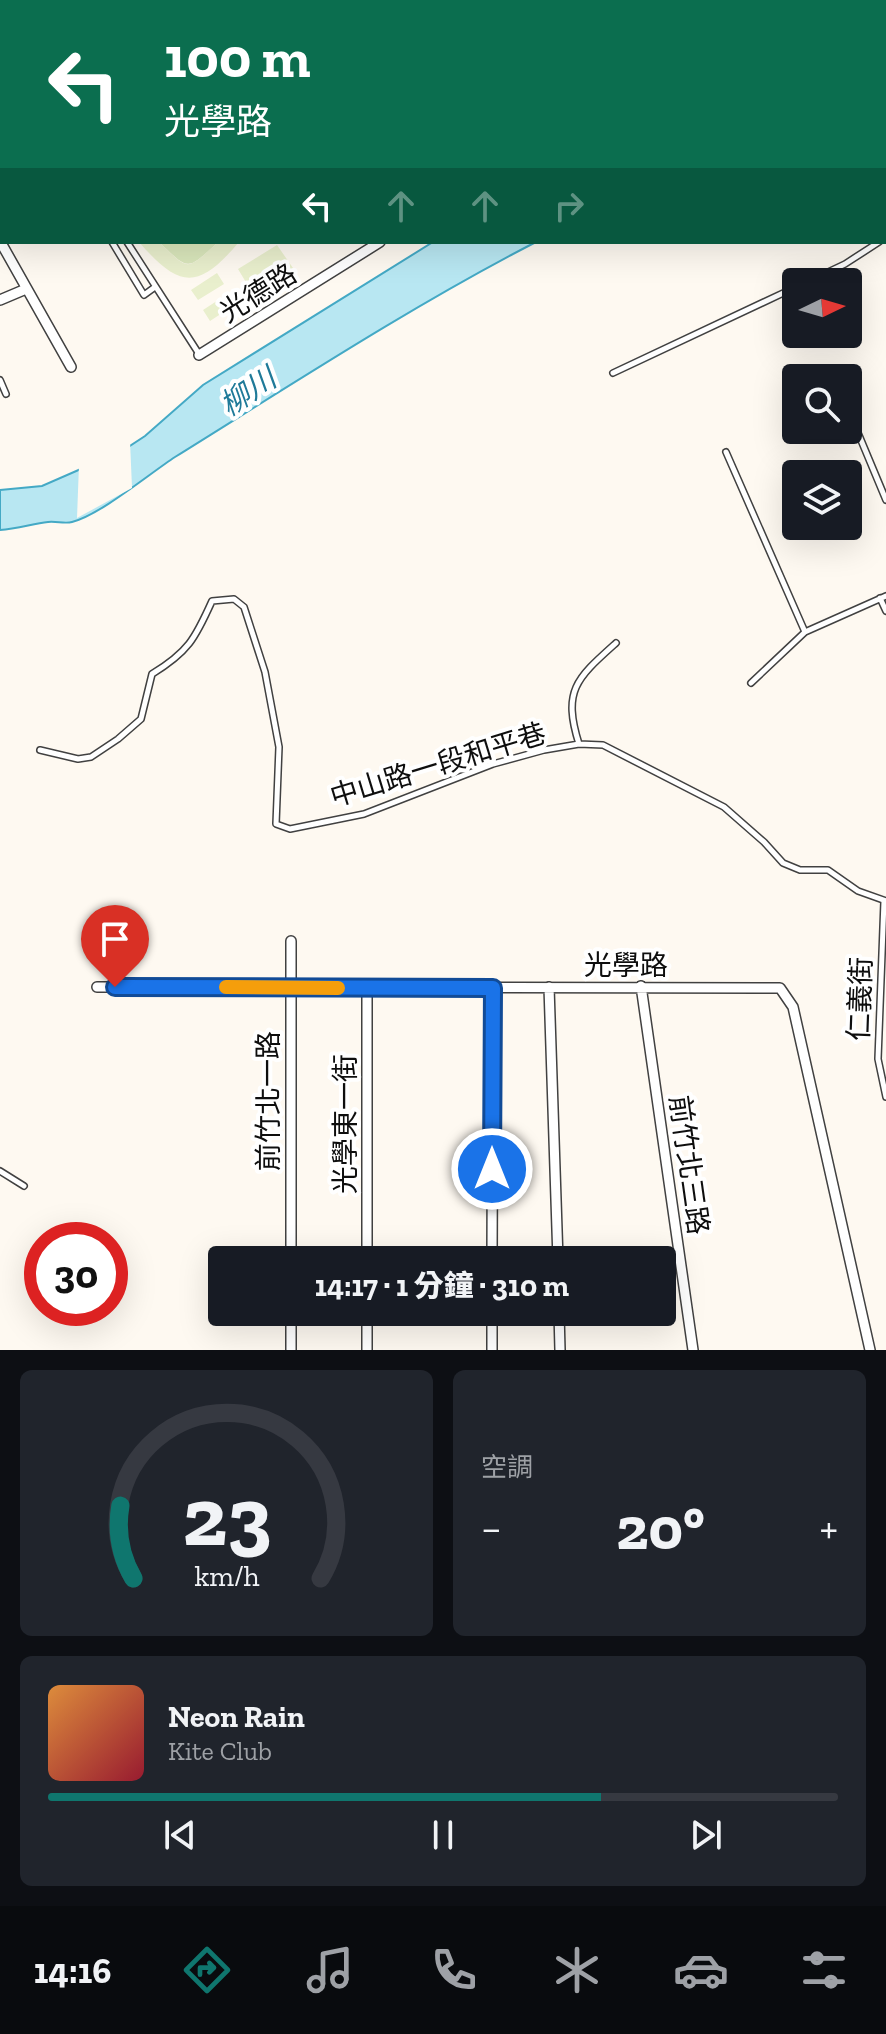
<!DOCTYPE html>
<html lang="zh-TW">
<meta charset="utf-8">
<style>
body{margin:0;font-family:"Zilla Slab","Noto Sans TC",serif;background:#20242c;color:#f1f3f6;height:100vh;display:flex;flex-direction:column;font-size:30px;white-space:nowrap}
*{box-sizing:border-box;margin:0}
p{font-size:26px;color:#9ea1a6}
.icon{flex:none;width:44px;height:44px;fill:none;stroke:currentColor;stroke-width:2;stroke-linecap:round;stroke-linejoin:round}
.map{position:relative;height:1350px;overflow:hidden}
.drawer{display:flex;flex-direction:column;gap:20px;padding:20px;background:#0d0f14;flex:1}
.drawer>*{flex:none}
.top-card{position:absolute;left:0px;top:0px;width:886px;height:244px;box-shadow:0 8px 32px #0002;background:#0b6e4f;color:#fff;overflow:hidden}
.needle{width:52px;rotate:85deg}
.tools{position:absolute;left:782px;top:268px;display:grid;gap:16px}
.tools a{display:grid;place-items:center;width:80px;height:80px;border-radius:8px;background:#171b24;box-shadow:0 8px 32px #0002;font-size:40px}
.speed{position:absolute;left:24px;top:1222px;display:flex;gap:16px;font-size:40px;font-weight:700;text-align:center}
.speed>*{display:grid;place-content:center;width:104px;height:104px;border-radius:50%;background:#171b24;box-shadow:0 8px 32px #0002;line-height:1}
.speed .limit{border:12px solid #d22;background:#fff;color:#111}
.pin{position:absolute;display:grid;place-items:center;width:68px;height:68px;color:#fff;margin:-82px -34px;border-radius:50% 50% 50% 0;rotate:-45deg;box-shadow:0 0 8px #0007}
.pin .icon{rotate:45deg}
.me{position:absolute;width:88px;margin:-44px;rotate:0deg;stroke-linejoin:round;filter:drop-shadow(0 0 6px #0008)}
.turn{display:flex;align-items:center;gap:28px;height:168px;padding:0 32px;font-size:36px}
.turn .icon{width:104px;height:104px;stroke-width:2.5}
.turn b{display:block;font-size:56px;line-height:68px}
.lanes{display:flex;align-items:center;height:76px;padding:0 32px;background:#0003;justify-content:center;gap:40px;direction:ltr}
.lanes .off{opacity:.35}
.big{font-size:60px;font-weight:800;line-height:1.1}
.drawer .tile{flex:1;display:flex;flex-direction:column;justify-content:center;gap:12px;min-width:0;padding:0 28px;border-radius:12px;background:#20242c}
.drawer .dial{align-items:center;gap:0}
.dial svg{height:208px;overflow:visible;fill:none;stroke:#363941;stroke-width:7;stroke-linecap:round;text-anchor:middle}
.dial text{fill:#f1f3f6;stroke:none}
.song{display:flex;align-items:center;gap:24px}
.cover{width:96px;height:96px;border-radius:12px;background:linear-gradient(135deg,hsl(30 70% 55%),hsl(350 70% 35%))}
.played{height:8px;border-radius:4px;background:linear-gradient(90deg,#0f766e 70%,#363941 70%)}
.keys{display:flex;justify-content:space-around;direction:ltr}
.heat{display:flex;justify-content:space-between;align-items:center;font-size:44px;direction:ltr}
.drawer .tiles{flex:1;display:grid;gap:20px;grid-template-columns:1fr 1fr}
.tile:last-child{grid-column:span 2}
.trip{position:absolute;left:208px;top:1246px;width:468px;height:80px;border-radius:8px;background:#171b24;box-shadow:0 8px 32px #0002;font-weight:800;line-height:80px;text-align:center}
.dock{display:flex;height:128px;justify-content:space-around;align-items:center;background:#090b0e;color:#9ea1a6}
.dock .icon{width:56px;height:56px}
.dock .on{color:#0f766e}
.dock b{font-size:36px;color:#f1f3f6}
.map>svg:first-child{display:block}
.green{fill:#dae7bc}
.pitch{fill:#e9efcd}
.water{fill:#b8e7f2;stroke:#44a9c5;stroke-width:2}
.pier{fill:#fef9f1}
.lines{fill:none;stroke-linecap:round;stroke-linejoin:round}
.lane-casing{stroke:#414141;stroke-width:8}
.street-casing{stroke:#414141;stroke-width:12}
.lane{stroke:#fff;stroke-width:5}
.street{stroke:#fff;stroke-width:9}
.route-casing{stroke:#114b97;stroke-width:20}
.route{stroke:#1a73e8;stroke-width:14}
.slow{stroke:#f59e0b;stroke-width:14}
.labels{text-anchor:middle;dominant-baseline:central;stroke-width:8;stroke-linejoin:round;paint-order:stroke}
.street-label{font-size:28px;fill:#0e0e0e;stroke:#fff}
.water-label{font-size:30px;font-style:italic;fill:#1f7a99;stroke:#fff}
</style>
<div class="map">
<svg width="886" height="1350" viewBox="0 0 886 1350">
<rect width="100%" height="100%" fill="#fef9f1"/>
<path class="green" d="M159,242H218C186,272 189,270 159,242Z"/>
<path class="pitch" d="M139,242H159C190,271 185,272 218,242H239C198,291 179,288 139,242Z
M277,245L293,268L253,294L238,269Z
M217,273L224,284L198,300L191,290Z
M229,293L236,304L210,321L203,310Z"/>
<path class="water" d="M433,242H536C412,306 294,383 175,457C149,474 100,515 72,522C65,524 56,521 48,522C32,524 17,529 0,530V490L42,486L122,451L145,436L203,385Z"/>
<path class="pier" d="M130,441L132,488L77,518L79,465Z"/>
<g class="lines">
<g class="lane-casing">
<path id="lane" d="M437,0L438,2
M46,2L49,0
M884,26H886
M0,32L2,30
M0,44L2,47
M0,203L2,204
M884,239L886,237
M112,242L144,295L155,287
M127,242L199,354
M807,282L845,264L879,242
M613,373L796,287
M0,380L6,394
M848,409L886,500
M726,452L805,632
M880,598L886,611
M751,683L805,632L886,596
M579,744C562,690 577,678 616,643
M40,750L78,759L91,757L118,739L141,719L152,674C188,652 195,639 212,601L234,599L244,607L265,672L279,747L276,824L290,829L364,814L493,764L544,750L579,744L603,745L724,807L764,842L783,863L800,870H828L858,891L886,901
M884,901L878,1059L886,1097
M0,1171L24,1186"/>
</g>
<g class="street-casing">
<path id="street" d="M286,0L288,2
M884,114L886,113
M0,241L71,367
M0,300L26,289
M199,355L380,242
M641,986L693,1350
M97,987L780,988L793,1007L870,1350
M549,987L558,1260
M291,1260V941
M367,1260V988
M492,1260L493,988
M291,1312V1350
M559,1312L560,1350
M367,1350V1312
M492,1350V1312"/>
</g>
<use href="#lane" class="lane"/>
<use href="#street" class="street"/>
</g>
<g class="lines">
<g class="route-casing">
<path id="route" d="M115,987L493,988L492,1169"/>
</g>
<use href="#route" class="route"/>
<path class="slow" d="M226,987L338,988"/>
</g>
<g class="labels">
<g class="street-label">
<text transform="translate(258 293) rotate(-32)">光德路</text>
<text transform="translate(438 765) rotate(-17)">中山路一段和平巷</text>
<text x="626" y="965">光學路</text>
<text transform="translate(860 999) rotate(-88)">仁義街</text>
<text transform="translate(268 1101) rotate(-90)">前竹北一路</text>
<text transform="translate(345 1124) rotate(-90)">光學東一街</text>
<text transform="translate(689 1165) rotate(82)">前竹北三路</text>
</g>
<g class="water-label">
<text transform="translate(248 392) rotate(-34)">柳川</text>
</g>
</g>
</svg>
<div class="tools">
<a><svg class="needle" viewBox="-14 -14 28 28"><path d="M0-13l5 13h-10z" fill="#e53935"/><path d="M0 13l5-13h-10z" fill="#9ea1a6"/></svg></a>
<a><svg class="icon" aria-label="search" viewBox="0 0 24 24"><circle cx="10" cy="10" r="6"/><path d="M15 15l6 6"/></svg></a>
<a><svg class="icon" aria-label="layers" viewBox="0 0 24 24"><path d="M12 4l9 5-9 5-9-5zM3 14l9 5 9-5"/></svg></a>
</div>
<div class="speed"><div class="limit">30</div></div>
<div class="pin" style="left:115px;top:987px;background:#d93025"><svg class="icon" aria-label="arrive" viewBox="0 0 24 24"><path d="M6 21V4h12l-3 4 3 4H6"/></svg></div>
<svg class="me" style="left:492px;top:1169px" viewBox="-20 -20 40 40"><circle r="17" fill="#1a73e8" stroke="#fff" stroke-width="3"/><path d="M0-11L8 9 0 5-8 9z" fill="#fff"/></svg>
<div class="trip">14:17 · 1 分鐘 · 310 m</div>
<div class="top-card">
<div class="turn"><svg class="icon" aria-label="left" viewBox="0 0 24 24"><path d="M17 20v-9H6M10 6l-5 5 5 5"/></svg><div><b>100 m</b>光學路</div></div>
<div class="lanes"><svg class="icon" aria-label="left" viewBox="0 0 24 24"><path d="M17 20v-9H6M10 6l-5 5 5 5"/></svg><svg class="icon off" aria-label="ahead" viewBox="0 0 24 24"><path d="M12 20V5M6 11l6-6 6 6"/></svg><svg class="icon off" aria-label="ahead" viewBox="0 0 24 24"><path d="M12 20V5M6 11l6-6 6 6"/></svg><svg class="icon off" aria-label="right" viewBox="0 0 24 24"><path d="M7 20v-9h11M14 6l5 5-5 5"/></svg></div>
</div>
</div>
<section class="drawer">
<div class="tiles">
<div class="tile dial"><svg viewBox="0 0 100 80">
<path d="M14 69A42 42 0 1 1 86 69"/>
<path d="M14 69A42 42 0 0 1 9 41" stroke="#0f766e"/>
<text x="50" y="56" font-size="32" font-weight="700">23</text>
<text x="50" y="72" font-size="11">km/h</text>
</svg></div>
<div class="tile"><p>空調</p>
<div class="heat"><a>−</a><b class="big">20°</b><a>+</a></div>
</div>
<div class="tile">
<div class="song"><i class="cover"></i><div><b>Neon Rain</b><p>Kite Club</p></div></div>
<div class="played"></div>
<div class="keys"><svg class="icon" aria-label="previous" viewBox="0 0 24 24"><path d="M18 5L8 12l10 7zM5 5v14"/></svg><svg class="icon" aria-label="pause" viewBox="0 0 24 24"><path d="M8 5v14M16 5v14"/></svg><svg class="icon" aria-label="next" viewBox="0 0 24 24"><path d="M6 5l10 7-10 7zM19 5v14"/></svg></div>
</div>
</div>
</section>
<nav class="dock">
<b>14:16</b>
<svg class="icon on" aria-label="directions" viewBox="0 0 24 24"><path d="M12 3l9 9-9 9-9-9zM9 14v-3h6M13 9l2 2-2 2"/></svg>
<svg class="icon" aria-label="music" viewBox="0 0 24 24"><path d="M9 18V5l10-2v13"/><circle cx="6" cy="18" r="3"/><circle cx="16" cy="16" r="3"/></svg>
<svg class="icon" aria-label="phone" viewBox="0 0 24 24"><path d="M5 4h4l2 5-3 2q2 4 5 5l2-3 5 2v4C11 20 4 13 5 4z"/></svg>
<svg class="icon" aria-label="climate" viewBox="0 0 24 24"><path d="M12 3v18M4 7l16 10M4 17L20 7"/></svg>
<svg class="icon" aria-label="car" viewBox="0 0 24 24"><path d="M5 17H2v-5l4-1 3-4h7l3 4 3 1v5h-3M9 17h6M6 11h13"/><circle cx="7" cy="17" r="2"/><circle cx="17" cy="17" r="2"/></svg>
<svg class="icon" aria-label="filters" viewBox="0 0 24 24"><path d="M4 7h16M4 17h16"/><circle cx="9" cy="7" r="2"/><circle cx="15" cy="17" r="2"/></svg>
</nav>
